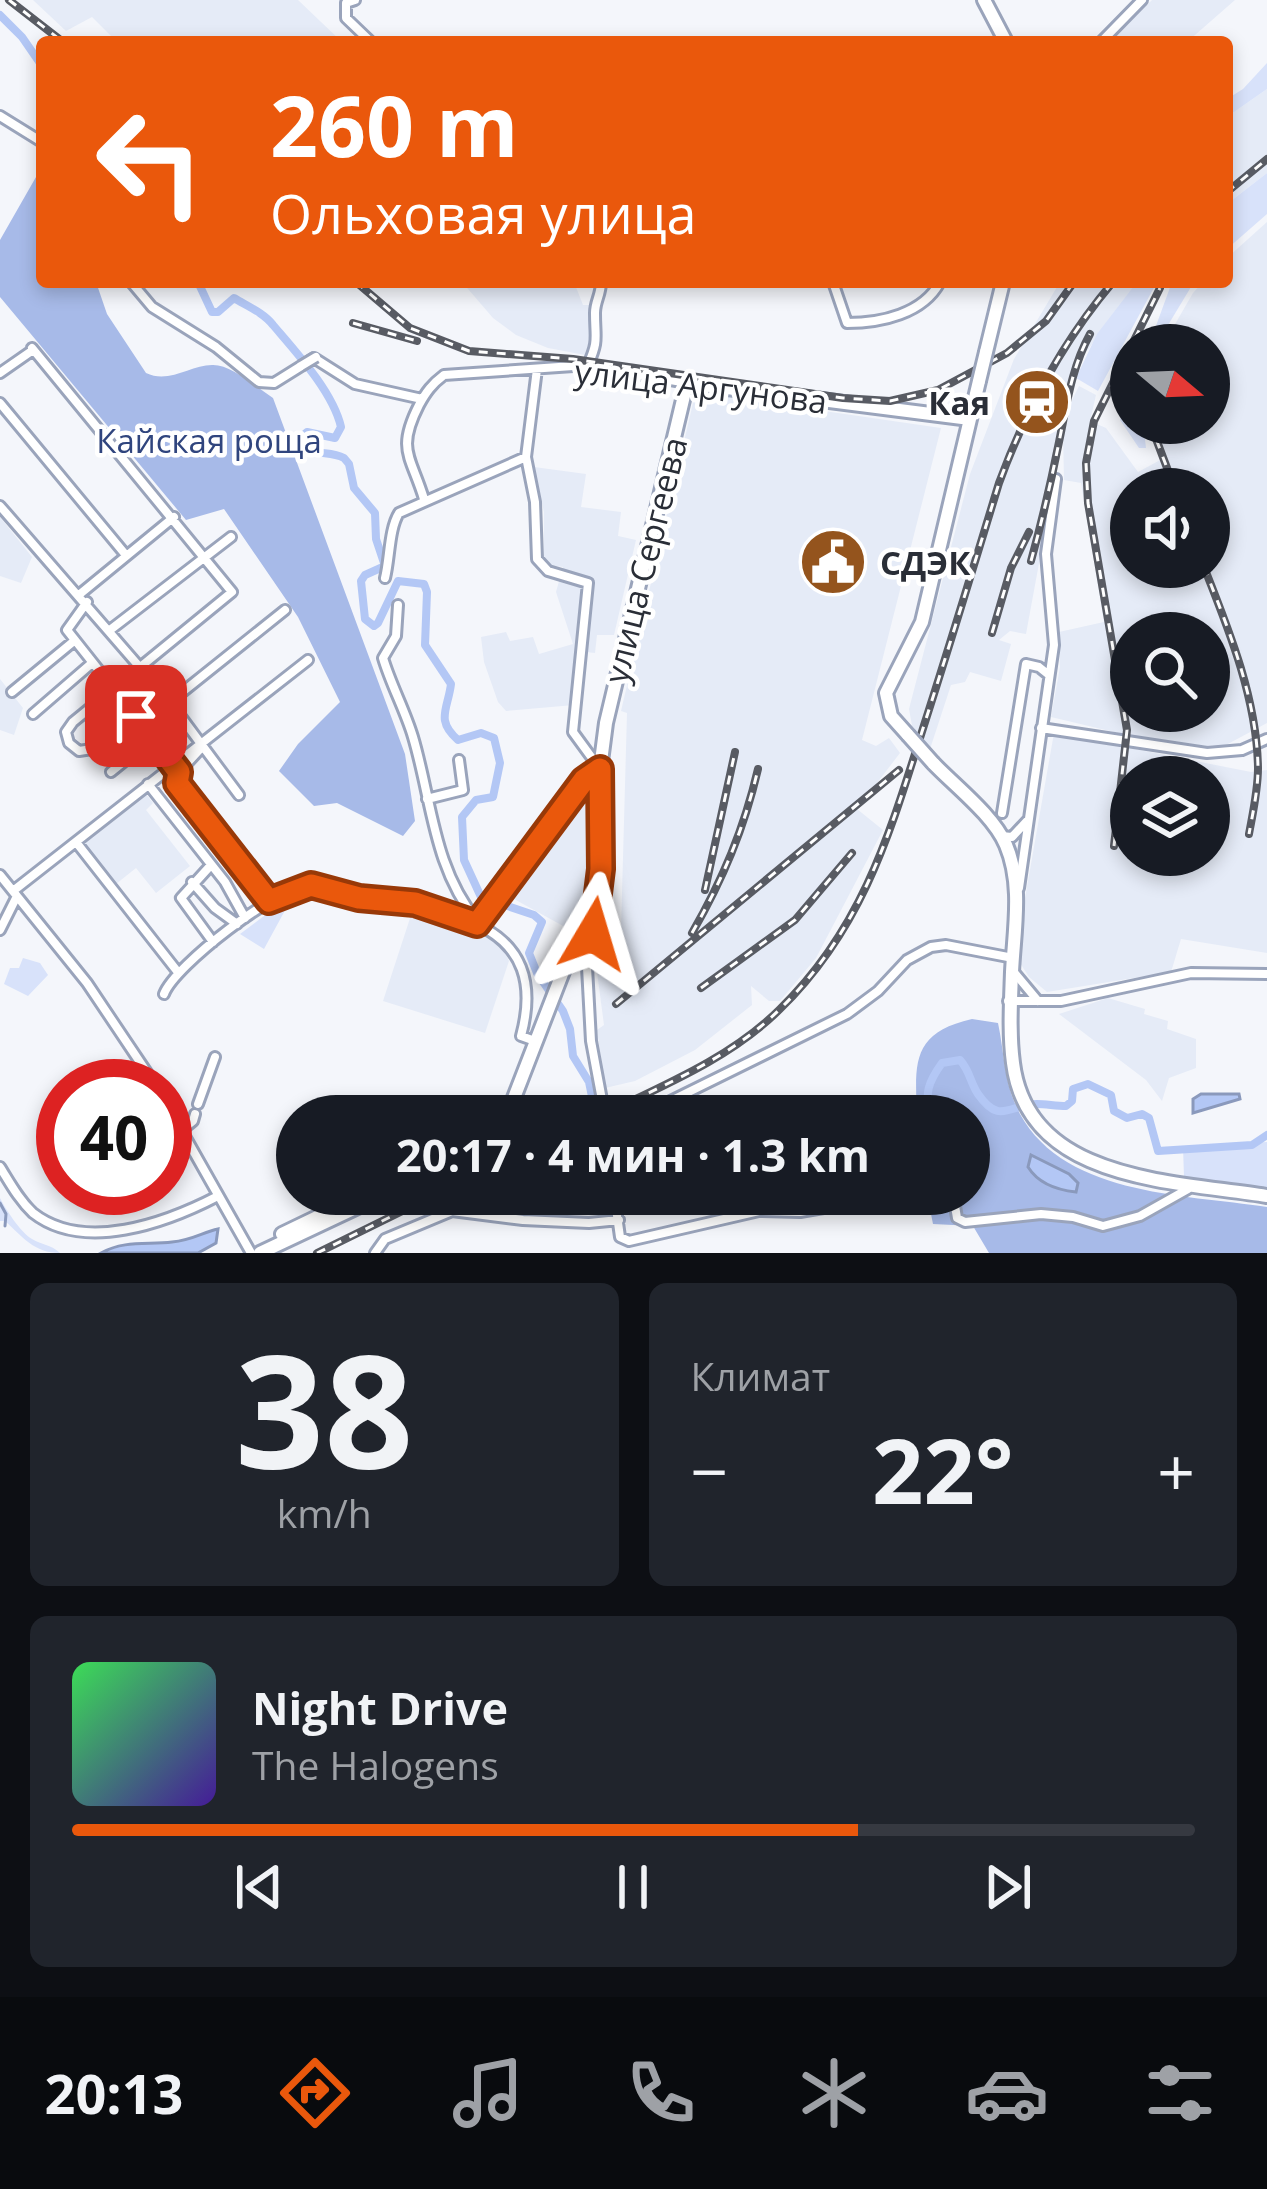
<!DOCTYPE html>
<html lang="ru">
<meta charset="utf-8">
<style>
body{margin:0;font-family:"Open Sans",sans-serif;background:#20242c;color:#f1f3f6;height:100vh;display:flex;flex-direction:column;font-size:45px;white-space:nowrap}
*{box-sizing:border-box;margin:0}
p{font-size:39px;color:#9ea1a6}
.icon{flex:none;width:66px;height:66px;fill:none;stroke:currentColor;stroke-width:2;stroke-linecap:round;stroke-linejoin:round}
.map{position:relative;height:1253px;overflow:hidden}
.details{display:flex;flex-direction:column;gap:30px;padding:30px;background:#0d0f14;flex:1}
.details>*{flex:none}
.guide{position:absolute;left:36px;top:36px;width:1197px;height:252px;border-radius:12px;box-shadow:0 6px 18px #0003;background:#ea580c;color:#fff;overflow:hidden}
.needle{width:78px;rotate:109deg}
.tools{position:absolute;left:1110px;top:324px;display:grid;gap:24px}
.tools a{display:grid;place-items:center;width:120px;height:120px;border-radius:50%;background:#171b24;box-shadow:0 6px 18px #0003;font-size:60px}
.speed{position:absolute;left:36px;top:1059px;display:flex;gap:24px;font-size:60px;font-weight:700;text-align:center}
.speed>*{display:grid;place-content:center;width:156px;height:156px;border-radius:50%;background:#171b24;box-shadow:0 6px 18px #0003;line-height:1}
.speed .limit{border:18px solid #d22;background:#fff;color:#111}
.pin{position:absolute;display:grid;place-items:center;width:102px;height:102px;color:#fff;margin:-51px;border-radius:24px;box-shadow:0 6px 18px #0006}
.me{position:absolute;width:132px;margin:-66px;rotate:7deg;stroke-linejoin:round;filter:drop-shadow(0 0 9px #0008)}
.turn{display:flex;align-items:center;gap:42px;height:252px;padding:0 36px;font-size:54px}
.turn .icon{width:156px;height:156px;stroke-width:2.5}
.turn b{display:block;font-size:84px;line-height:102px}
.big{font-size:90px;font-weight:700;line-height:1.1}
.details .widget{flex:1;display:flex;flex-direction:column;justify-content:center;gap:18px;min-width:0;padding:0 42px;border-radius:18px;background:#20242c}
.details .dial{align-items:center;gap:0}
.dial b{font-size:156px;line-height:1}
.song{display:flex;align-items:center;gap:36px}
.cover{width:144px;height:144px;border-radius:18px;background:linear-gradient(135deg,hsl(130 70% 55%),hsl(260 70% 35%))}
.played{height:12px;border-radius:6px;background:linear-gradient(90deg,#ea580c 70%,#363941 70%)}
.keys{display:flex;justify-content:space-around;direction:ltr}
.heat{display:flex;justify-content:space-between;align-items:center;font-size:66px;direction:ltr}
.details .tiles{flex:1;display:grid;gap:30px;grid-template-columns:1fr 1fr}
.widget:last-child{grid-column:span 2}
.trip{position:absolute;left:276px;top:1095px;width:714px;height:120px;border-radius:60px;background:#171b24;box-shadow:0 6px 18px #0003;font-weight:700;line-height:120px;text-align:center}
.tabs{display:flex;height:192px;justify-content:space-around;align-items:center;background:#090b0e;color:#9ea1a6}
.tabs .icon{width:84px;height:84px}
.tabs .active{color:#ea580c}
.tabs b{font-size:54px;color:#f1f3f6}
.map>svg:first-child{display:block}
.built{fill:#e5ebf7;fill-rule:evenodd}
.green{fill:#d8e2fa}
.forest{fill:#a7bae8}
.water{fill:#b3c7f5;stroke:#8a99bc;stroke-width:3}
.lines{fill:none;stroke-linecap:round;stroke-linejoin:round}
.stream{stroke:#8a99bc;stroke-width:3}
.river{stroke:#b3c7f5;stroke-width:8}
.minor-casing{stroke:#9aa4bb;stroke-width:14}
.major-casing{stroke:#9aa4bb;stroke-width:18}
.minor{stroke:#fff;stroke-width:8}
.major{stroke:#fff;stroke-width:12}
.rail-casing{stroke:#585b63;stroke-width:8}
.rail{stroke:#fff;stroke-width:3;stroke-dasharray:9;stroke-linecap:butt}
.minor-bridge-casing{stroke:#9aa4bb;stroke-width:14;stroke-linecap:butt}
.major-bridge-casing{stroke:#9aa4bb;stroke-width:18;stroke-linecap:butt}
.minor-bridge{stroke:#fff;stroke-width:8}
.major-bridge{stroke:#fff;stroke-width:12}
.route-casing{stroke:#983908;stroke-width:30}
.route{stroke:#ea580c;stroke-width:21}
.labels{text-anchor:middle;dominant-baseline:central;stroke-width:9;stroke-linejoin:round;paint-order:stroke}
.street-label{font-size:33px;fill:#2a2e37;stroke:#fff}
.poi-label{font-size:33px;font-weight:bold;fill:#2a2e37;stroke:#fff;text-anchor:end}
.park-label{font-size:33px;fill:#30457e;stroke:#fff}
</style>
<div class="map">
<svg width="1267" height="1253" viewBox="0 0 1267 1253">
<rect width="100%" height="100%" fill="#f4f6fb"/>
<path class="built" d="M33,0H298L342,42H117L92,17L66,31Z
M1152,0H1235L1187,42H1110Z
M1267,89V173L1227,204V117Z
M1267,222V723L1226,745L1206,746L1118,733L1051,717L1060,667L1059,632L1104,622L1081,483L1064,480L1063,433L1026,634L1010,631L999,640L1011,644L1001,681L970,672L965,682L951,685L930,749L913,731L909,709L970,474L1014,359L1060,282H1138L1084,355L1066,412L1079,386L1096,395L1090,421L1106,428L1138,472L1164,458L1153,423H1209V345H1163L1193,293L1203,282H1227V258ZM1131,489H1209V567H1131ZM1131,633H1209V711H1131Z
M462,282H574L583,305H591L596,338L594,346L588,345L585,355L548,348L516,335L493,318Z
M708,394L941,428L862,740L876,746L889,738L900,753L857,809L883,830L816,958L780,1001H769L751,986L752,1005L695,1050L635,1081L605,1088L597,1030L604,1025L597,972L620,966L627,713L621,711L693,403Z
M534,467L586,474L581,507L621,512L618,536L636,540L614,635H597L595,653L576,651L574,705L506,711L498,702L484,662L481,637L506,632L510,641L533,637L539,654L573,644L556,592L563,567L544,564V512Z
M0,517L32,557L21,583L0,576Z
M0,679L23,708L14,735L0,730Z
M1054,733L1251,772L1267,770V953L1181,939L1171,972L1047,992L1029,977L1015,955ZM1131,777H1209V855H1131Z
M595,775L593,876L565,927L503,893Z
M146,794L153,803L146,810L190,866L156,893L136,868L116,884L84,843Z
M414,906L484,930L502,947L509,961L485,1033L383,1001Z
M1108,998L1145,1009L1144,1014L1168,1021L1167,1029L1196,1039V1068L1169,1078L1162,1101L1146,1080L1059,1014Z"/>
<path class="green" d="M1267,63V89L1227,117V99L1243,89Z
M1267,173V214L1227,249V204Z
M1137,282H1157L1098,391L1076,378L1097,334Z
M1172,282H1194L1156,345H1149Z
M1131,358V423H1143L1146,448H1139L1120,420L1124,407L1114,400L1115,388Z
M289,903L264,949L240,934L272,910Z
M23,958L40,963L48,975L28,996L4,984L10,968H19Z
M1267,1142V1189L1184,1177L1183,1147Z
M0,1198C5,1208 20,1232 32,1239C42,1245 50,1244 60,1253C34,1253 23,1237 5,1221H0Z"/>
<path class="forest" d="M40,170L42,282H96L107,314L146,373C169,384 191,365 212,365C231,364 257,388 273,398L405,754L415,821L403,836L337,803L314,806L279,771L298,744L340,702L298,617L224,509L186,520L0,297V240Z
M972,1019L998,1023C1004,1051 1004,1080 1016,1106C1057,1196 1183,1194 1267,1207V1253H989L973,1226L933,1224L927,1194H969V1116H917C915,1063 911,1033 972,1019Z"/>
<path class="water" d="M1201,1094H1239L1240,1099L1193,1113V1099Z
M1031,1155L1069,1174L1078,1183L1076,1192C1057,1190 1038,1183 1028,1167Z
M218,1229L216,1243L198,1253H101C124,1240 148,1245 172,1242C193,1240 203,1232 218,1229Z"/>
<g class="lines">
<path class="stream" d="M0,1203L6,1214L5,1226"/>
<path class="river" d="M0,15L22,37L42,66
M198,282L212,312H218L234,298C247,306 264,313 273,325C296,352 333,392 341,427L335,438L307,432L299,439C310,459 327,449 344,458L349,464L354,488L375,513L376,539L385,566L365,575L361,581L365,619L374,626L378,623L398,581L424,584L427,592L425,645L451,684C448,709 435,720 458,740L481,733L494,738L500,763L493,797L476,800L462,817L464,860L481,897L534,915L542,922L529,953L537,973L563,1011L570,1029L573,1056L589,1082L596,1116
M932,1116C923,1094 929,1081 942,1063L960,1060C970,1071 970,1082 978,1094C1000,1126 1010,1104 1037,1104C1046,1104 1056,1106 1066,1106L1072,1101L1073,1089L1088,1084L1111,1095L1114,1111L1127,1118L1142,1114L1149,1118L1158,1151L1252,1145L1267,1135
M660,1194L684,1199L691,1194
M724,1194C740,1203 758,1204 774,1194
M805,1194L819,1201L854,1194"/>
<g class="minor-casing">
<path id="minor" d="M355,0L346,3V18L371,42
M1101,42L1142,0
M0,116L42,142
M131,282L152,307L216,347L259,382L274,383L314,358L355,384L422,399
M833,282L847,323C881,323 923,314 940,282
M32,348L232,592L73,722L66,732L69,743L79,751L92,749L136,715
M588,365C599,340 595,339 595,313C595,301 601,295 601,282
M0,373L33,350
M0,403L125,554
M424,499C411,456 396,450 419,405C426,392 432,384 444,375L588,365L687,383
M0,506L170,702L239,795
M385,578C390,558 389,529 399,513L526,457
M80,594L174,517
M87,602L67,630L173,764L179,772L177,783L270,901
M398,605L396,636L383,658C391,685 405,710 413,737C432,801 433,867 477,921
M110,630L231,537
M12,692L74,641
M170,702L285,610
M33,714L92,663
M1041,728L1207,753L1242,750L1267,739
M111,772L153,738
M179,772L201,748
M148,784L225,882L245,918
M427,799L463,790L459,760
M1002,813L1026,664L1039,667L1049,675
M1001,836L1012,837L1027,821
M76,842L177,971
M211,865L181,898L213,942
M0,875L87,983L156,1086
M192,882L215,908L237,924
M1019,888L1054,645L1046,554L1056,479
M599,890L587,967L591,1041L605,1116
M13,891L308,660
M477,924L584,780L600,769L573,732L588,583L548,571L537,559L535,502L526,457L537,369
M0,930L17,896
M1013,971L1038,1001
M164,994C175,965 277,887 309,885C326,884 346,896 363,898C447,910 552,921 521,1036L535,1041
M1008,1001H1061L1191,973L1267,974
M676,1099L684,1116
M165,1101L251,1253
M198,1104L215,1057
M550,1116L578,1105L586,1116
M640,1116L847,1014L878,991L907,960L931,947L946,945L1013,958
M182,1130L193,1121L195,1114
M0,1167C10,1183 19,1200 33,1213C84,1253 166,1223 218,1196
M614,1194L620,1237L629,1241L759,1211L800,1212L853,1203L872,1194
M953,1194L957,1218L965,1222L1041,1214L1073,1217L1103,1226L1140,1216L1188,1189
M375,1253L385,1239L452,1211L523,1220L589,1223L619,1220"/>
</g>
<g class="major-casing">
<path id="major" d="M984,0L1006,42
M986,352L1003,282
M908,735L891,716L886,693L922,622L979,381
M933,763C956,787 993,815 1006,845C1023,885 1014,930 1012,972C1011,1002 1009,1033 1013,1063C1028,1183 1177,1181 1267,1196
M507,1116L600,876V769L606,723L687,383L970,419
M282,1234L365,1194
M260,1253L385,1194"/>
</g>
<use href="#minor" class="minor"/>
<use href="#major" class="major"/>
<g class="rail-casing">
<path id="rail" d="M9,0L63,42
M1227,192L1267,159
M356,282L410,328L469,351L573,359L843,398L890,401L938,390L1007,353L1046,321L1074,282
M353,323L417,341
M1150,423L1175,489
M1031,561C1042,521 1051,482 1059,442C1067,404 1071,369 1090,334
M1204,567C1229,630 1257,699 1258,768C1258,790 1253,812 1249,834
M992,633L1011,568L1029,532
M1114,846L1127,730L1088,503L1086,463L1094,421L1160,288
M705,890L735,752
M692,933C723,879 744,829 758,769
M701,988L795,920L852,853
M616,1004L899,770
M600,1116C662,1086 731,1058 780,1009C865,926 891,829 926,719C951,641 975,562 999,483C1026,410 1062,342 1113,282
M317,1253L437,1194"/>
</g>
<use href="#rail" class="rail"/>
<g class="minor-bridge-casing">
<path id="minor-bridge" d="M301,366L316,357"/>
</g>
<g class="major-bridge-casing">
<path id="major-bridge" d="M979,381L986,352
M908,735L933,763"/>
</g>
<use href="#minor-bridge" class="minor-bridge"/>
<use href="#major-bridge" class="major-bridge"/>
</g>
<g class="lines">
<g class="route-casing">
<path id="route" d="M136,716L179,772L177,783L269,901L311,885L359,898L415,903L477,924L584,780L600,769L601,869L593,934"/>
</g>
<use href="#route" class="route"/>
</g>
<defs>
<g id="station-disc" transform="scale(3.45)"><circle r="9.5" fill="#94541d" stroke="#fff"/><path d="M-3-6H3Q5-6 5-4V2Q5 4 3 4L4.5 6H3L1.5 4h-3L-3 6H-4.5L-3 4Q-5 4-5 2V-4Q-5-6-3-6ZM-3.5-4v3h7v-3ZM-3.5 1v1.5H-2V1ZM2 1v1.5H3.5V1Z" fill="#fff"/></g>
<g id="civic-disc" transform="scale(3.45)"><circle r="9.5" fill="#94541d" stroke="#fff"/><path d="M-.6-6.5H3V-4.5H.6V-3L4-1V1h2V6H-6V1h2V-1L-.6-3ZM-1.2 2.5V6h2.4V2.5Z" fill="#fff"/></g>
</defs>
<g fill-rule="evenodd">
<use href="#station-disc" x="1037" y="402"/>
<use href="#civic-disc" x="833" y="562"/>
</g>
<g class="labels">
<g class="street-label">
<text transform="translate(701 386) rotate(7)">улица Аргунова</text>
<text transform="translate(645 560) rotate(-76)">улица Сергеева</text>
</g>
<g class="poi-label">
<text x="990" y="402">Кая</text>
<text x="880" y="562" text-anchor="start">СДЭК</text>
</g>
<g class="park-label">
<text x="209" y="440">Кайская роща</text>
</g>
</g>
</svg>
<div class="tools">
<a><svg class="needle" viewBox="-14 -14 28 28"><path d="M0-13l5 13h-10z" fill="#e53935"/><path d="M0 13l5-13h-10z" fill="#9ea1a6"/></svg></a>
<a><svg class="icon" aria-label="sound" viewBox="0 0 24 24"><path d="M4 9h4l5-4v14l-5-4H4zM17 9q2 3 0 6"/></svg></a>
<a><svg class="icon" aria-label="search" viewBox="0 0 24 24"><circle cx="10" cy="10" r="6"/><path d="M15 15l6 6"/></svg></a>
<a><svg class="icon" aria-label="layers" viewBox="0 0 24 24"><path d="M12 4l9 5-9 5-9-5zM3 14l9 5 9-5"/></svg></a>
</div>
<div class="speed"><div class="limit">40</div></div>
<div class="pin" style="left:136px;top:716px;background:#d93025"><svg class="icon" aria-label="arrive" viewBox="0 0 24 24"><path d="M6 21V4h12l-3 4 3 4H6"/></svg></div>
<svg class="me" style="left:593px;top:934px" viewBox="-20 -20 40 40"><path d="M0-17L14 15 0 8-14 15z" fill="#ea580c" stroke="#fff" stroke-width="4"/></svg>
<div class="trip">20:17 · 4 мин · 1.3 km</div>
<div class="guide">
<div class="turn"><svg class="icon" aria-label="left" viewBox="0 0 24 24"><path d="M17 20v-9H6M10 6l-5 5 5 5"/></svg><div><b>260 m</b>Ольховая улица</div></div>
</div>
</div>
<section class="details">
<div class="tiles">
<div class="widget dial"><b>38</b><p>km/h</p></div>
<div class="widget"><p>Климат</p>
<div class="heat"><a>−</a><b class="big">22°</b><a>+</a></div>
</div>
<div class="widget">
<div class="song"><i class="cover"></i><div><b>Night Drive</b><p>The Halogens</p></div></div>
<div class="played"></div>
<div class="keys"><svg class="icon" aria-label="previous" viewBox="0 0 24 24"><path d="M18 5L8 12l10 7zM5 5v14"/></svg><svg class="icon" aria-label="pause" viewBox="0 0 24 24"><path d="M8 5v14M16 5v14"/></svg><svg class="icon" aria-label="next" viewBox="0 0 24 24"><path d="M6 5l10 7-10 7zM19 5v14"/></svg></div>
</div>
</div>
</section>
<nav class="tabs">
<b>20:13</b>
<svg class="icon active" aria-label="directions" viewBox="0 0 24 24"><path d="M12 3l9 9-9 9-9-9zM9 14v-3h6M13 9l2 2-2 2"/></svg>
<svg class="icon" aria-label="music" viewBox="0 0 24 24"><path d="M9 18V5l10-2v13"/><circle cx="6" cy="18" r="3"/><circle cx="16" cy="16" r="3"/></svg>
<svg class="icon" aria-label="phone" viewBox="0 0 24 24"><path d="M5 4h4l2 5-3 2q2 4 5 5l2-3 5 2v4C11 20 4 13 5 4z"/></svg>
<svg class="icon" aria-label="climate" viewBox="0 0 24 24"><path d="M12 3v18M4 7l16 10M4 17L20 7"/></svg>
<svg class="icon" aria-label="car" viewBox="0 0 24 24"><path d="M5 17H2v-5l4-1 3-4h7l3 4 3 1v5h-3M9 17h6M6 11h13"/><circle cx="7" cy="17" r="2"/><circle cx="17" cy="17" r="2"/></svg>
<svg class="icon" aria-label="filters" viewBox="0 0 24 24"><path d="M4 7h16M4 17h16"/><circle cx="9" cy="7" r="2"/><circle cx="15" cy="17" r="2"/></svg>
</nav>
